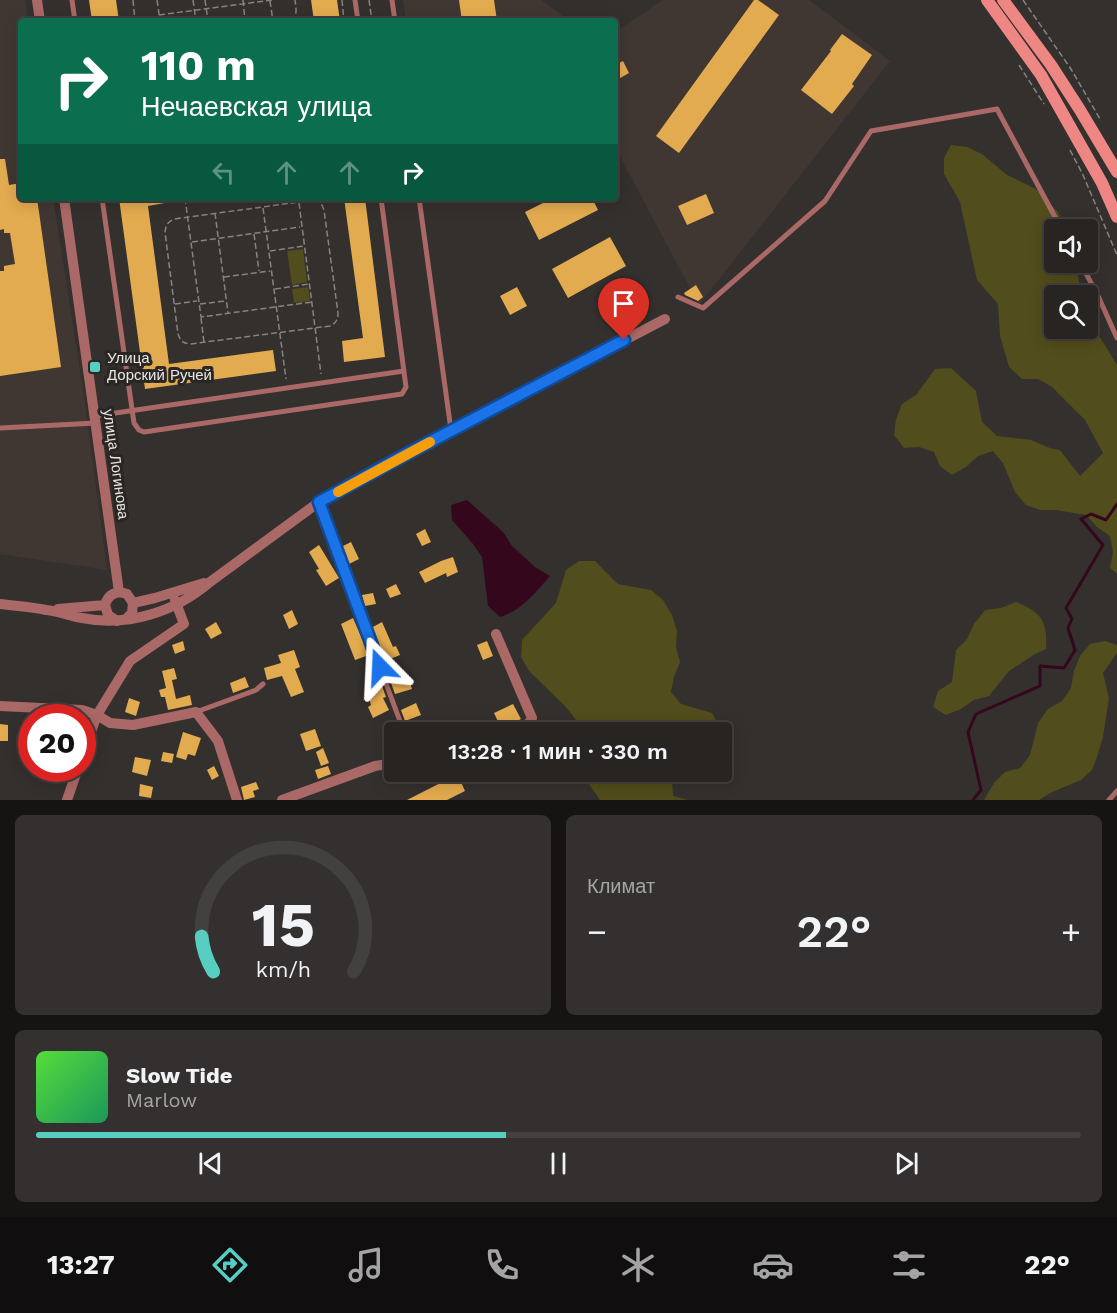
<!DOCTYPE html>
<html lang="ru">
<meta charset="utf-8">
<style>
body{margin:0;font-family:"Work Sans",sans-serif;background:#33302f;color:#f1f3f6;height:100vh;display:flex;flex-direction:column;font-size:22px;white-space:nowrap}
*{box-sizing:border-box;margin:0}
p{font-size:20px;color:#a4a4a5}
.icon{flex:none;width:33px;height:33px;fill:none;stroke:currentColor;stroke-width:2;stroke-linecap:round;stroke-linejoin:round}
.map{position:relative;height:800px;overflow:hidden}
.drawer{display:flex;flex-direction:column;gap:15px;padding:15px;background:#151413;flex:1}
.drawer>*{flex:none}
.top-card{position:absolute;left:18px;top:18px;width:600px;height:183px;border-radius:6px;box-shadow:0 3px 15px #0003,0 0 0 2px #434140;background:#0b6e4f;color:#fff;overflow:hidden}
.controls{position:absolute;left:1044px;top:219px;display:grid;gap:12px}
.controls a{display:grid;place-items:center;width:54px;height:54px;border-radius:6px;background:#272422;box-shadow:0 3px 15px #0003,0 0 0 2px #434140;font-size:30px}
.speed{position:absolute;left:18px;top:704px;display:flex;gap:12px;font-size:30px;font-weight:700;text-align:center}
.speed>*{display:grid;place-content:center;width:78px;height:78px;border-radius:50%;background:#272422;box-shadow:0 3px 15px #0003,0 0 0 2px #434140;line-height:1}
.speed .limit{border:9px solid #d22;background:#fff;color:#111}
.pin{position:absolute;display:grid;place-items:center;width:51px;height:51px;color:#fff;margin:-62px -26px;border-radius:50% 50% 50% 0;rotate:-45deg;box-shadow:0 0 6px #0007}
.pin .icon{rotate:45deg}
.me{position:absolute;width:66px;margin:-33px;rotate:339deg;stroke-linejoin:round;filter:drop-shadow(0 0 4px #0008)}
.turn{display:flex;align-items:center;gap:21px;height:126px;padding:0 24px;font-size:27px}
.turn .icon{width:78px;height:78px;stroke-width:2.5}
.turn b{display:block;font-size:42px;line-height:51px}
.lanes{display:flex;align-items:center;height:57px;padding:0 24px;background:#0003;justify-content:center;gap:30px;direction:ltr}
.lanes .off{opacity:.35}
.big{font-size:45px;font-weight:600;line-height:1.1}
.drawer .widget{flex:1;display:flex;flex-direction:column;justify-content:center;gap:9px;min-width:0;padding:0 21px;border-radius:9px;background:#33302f}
.drawer .dial{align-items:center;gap:0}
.dial svg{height:156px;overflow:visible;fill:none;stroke:#434140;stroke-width:7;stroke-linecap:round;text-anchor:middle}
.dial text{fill:#f1f3f6;stroke:none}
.song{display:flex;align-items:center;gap:18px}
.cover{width:72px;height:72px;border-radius:9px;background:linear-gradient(135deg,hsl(110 70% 55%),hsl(150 70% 35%))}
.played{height:6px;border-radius:3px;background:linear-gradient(90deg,#57cec1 45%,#434140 45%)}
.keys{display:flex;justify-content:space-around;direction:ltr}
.heat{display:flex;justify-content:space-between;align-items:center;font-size:33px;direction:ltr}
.drawer .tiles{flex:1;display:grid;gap:15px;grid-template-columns:1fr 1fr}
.widget:last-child{grid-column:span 2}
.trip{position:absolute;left:384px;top:722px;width:348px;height:60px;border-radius:6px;background:#272422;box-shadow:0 3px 15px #0003,0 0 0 2px #434140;font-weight:600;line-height:60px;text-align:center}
.menu{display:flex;height:96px;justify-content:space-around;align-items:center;background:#100e0e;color:#a4a4a5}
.menu .icon{width:42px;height:42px}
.menu .current{color:#57cec1}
.menu b{font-size:27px;color:#f1f3f6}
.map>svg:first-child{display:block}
.built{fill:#413732}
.green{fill:#514d1c}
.water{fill:#35071d}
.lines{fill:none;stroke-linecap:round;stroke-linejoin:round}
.stream{stroke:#35071d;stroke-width:3}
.building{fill:#e3ab4f}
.path{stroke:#878382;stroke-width:1.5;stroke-dasharray:6 3;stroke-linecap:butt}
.service{stroke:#aa6966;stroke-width:5}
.minor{stroke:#aa6966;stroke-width:10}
.secondary{stroke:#ee8783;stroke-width:12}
.route-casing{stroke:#114b97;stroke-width:15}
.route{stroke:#1a73e8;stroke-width:10}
.slow{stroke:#f59e0b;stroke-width:10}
.poi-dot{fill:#57cec1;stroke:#2a2624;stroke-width:2}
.labels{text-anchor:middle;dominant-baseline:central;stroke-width:6;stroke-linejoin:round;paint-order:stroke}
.poi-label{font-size:15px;fill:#e9e6e5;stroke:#2a2624;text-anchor:start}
.street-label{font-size:15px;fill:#e9e6e5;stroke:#2a2624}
</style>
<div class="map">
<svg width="1117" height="800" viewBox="0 0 1117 800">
<rect width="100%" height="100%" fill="#34302e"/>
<path class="built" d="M0,0H25L28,21H21V198H53L84,396L107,570L0,554Z
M403,0H541L570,21H406Z
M663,0H809L890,61L699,305L615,147V32Z"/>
<path class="green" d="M951,145L967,147L982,154L1007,175L1036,189L1058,212L1067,229L1054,230V262L1075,263L1081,289L1080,295L1054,296V328H1088V318L1117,365V574L1110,568L1113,552L1110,536L1097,527L1086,515L1056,510H1040L1026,505L1015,492L1003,463L993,451L978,456L966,467L952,475L940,466L934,452L919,447L904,448L894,435L896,419L902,404L916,395L935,369L951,368L976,391L982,422L997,436L1031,440L1050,448L1060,450L1080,476L1103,453L1085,420L1052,387L1038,379H1022L1009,367L1000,336L998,304L977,280L960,202L944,174V158Z
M303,249L307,282L292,285L287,251Z
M308,287L310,301L294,303L292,289Z
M579,561H595L618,584L651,590L663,600L672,615L677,631L676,647L680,662L674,677L671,692L681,704L712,713L720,727L719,732H580L576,720L566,707L529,671L521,657L522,640L556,603L566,570Z
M1016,602C1041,612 1048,621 1046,649L1035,654L1009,671L989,696L974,700L961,709L946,715L933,707L938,691L952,682L956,650L967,639L974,624L985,610L1001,608Z
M1105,641L1117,645V653L1103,673L1109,698L1103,737L1098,754L1092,770L1081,780L1050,793L1039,800H984L994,783L1005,772L1020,768L1030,755L1038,723L1048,709L1062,701L1071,688L1074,671L1080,656L1090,644Z
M580,771H697L672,780L673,796L688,800H600Z"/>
<path class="water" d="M467,500L504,533L512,546L535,567L550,576C536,592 521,611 500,617L488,606L482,557L473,544L452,520L451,505Z"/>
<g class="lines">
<path class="stream" d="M973,800L981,790L968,732L976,714L1040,686V666L1064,668L1075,650L1068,628L1072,619L1066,608L1103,545L1081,519L1091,514L1106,520L1117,504"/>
</g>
<path class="building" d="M89,0H116L119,21H92Z
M311,0H337L340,21H314Z
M459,0H494L497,21H462Z
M754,0H758L779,15L679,153L656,136Z
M842,34L872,55L852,84L854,86L832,114L801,90L831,51L830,50Z
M623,61L629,73L615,81V65Z
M0,159H5L9,185L21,183V198H37L61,367L0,376V271H4V266L15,264L10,233H4V229L0,230Z
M706,194L714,213L687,225L678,206Z
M119,198H165V203L148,206L169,364L273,350L276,371L145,389Z
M344,198H365L385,357L344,362L342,341L363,338Z
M553,198H592L598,210L539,240L525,212Z
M610,237L626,266L568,298L552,269Z
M696,285L703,297L698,301L685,295L684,293Z
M517,287L527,306L510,315L500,296Z
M425,529L431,542L422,546L416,534Z
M351,542L359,559L347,565L341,547Z
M319,545L339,578L326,586L316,570L319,569L309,552Z
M453,557L458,572L447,577L446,573L425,583L419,572L441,561Z
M396,584L401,594L390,598L386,589Z
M373,593L376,604L365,606L362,595Z
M292,610L298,624L289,629L283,615Z
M353,618L369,655L355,660L341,624Z
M216,622L222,633L211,639L205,629Z
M382,622L393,647L396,646L400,655L383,662L371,628Z
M183,641L185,650L175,654L172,645Z
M487,641L493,656L483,660L477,645Z
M294,650L300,667L295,669L304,692L291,697L282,676L267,680L264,668L281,663L278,655Z
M174,668L177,679L172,680L176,699L190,695L192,705L168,710L165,697H161L159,690L166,688L162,671Z
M245,677L249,687L233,693L230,683Z
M408,677L412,689L395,694L391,683Z
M382,686L386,697L383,698L389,710L373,718L368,707L371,705L367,691Z
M129,698L140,702L136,716L125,712Z
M416,703L421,715L405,721L401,710Z
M513,704L521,719L508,726L505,732H503L494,713Z
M0,724L8,725V741H0Z
M315,729L321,746L306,751L300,734Z
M183,732L201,738L195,756L188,754L186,760L176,757Z
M394,739V754L387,757L382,744Z
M323,748L329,763L321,766L316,752Z
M163,752L174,754L172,763L161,761Z
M135,757L151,760L147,776L132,772Z
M214,766L219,776L212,780L207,770Z
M328,766L331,774L318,779L315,770Z
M464,771H484L461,782L465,791L447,800H407Z
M256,782L259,789L253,791L255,797L244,800L241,787Z
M140,784L153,787L151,798L139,796Z"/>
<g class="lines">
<path class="path" d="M133,0L135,21
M157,0L160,21
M193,0L196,21
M205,0L208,21
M243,0L245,21
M342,0L344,21
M369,0L372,21
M1023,0L1071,69L1100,119
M270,1L273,21
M159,15L272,0
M291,21C298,16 296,8 295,0
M1019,65L1044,104
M1070,150L1083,175L1117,255
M185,198L201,317L312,302
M314,200L321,203L324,210L338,313C338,320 336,323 330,326L190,344C183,343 181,342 178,334L165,232C166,224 168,222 174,219Z
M299,203L321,374
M263,208L286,379
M215,213L228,313
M254,234L259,271
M192,242L300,227
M270,251L304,246
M224,277L270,271
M275,289L309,284
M175,304L197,301
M200,304L225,301
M201,318L204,343"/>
<path class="service" d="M72,0L75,21
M355,0L358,21
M392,0L395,21
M102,198L134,423L139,430L144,432L402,394L406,387L381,198
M419,198L451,430
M1080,262L1099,298L1117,338
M678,297L703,308L825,201L871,131L997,109L1062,230
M95,416L404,371
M0,428L96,423
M319,503L404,732
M196,712L256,690L263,684
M1109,800L1117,791"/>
<path class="minor" d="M37,0L40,21
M64,198L119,592
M133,603L155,598L204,583
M0,604C15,606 31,607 46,610C58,611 70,616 82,618C128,627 175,612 210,582L319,502L401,457L665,319
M58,609L105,605
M117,621L108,615L105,605C108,594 117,590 127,594L133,603L132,613L126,619
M496,634L532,718L529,723L512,732
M0,706L82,710L97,715L110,723L133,725L196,712L218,741L237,800
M82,756L97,715L130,661L184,624L175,600
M424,771H426
M67,800L78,768
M282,800L375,766L388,764L394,765"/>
<path class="secondary" d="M987,0L1041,75L1102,183L1117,217
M1003,0L1051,65L1080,110L1117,172"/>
</g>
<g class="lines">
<g class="route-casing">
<path id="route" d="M380,667L319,502L401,457L624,340"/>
</g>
<use href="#route" class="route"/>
<path class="slow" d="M338,492L430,442"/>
</g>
<rect class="poi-dot" x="89" y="361" width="12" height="12" rx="3"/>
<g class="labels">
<g class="poi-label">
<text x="107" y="358">Улица<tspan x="107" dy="17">Дорский Ручей</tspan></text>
</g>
<g class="street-label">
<text transform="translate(116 464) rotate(82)">улица Логинова</text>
</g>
</g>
</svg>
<div class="controls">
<a><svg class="icon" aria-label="sound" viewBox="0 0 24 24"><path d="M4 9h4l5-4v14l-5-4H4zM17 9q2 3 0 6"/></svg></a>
<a><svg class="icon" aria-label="search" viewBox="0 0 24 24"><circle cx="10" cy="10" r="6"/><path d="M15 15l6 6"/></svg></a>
</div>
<div class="speed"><div class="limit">20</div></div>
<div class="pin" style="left:624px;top:340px;background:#d93025"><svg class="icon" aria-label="arrive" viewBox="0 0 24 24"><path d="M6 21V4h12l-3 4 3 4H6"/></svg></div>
<svg class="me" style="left:380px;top:667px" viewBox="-20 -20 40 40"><path d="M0-17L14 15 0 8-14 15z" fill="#1a73e8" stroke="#fff" stroke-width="4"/></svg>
<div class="trip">13:28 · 1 мин · 330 m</div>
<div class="top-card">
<div class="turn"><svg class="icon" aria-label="right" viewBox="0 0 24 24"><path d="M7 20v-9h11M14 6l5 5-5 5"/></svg><div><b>110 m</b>Нечаевская улица</div></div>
<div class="lanes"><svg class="icon off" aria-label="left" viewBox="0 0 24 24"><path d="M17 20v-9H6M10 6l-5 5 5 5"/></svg><svg class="icon off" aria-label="ahead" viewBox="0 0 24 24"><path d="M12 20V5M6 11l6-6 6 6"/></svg><svg class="icon off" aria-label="ahead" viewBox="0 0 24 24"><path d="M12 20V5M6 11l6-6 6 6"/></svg><svg class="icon" aria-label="right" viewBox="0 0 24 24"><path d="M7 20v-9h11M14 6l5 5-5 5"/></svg></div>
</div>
</div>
<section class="drawer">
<div class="tiles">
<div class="widget dial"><svg viewBox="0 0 100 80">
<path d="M14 69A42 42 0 1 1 86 69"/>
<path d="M14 69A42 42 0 0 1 8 51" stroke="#57cec1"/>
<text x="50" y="56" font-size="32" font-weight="700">15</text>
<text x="50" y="72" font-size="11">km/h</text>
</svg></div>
<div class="widget"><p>Климат</p>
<div class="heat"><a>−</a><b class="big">22°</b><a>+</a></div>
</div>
<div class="widget">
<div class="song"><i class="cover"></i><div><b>Slow Tide</b><p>Marlow</p></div></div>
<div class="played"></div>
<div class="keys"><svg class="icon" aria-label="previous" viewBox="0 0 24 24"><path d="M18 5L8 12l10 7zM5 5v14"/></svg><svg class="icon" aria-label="pause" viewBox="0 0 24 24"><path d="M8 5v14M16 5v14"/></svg><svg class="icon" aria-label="next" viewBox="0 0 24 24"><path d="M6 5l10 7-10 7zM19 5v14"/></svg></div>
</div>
</div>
</section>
<nav class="menu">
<b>13:27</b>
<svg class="icon current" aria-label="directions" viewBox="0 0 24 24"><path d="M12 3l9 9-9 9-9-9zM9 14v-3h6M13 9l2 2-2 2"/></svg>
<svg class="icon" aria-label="music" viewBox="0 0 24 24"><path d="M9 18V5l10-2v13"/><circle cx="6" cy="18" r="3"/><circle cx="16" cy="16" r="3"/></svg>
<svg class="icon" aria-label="phone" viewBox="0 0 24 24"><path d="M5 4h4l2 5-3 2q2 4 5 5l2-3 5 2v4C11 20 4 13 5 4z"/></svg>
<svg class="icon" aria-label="climate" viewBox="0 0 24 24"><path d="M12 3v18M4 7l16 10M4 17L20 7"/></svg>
<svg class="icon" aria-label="car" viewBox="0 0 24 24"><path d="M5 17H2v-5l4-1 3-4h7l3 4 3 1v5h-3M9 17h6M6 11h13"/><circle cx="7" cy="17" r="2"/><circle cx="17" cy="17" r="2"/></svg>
<svg class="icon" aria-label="filters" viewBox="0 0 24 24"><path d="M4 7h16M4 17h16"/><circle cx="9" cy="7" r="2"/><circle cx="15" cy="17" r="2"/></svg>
<b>22°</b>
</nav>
